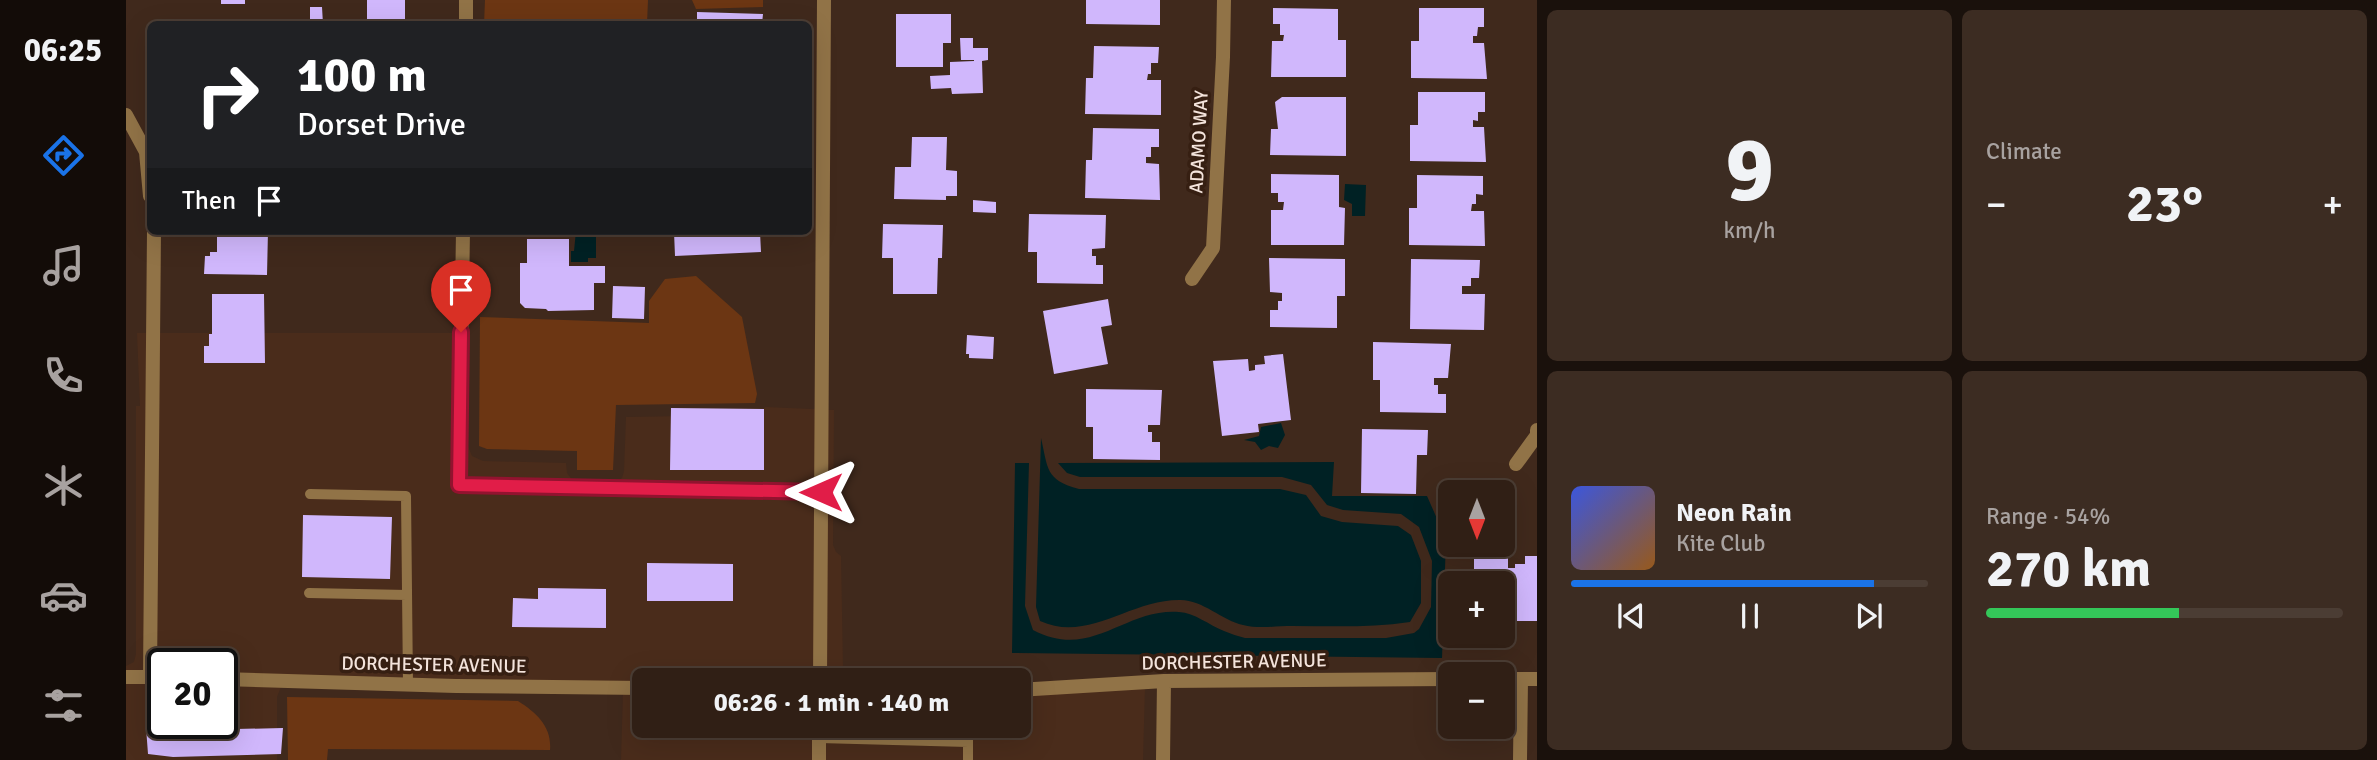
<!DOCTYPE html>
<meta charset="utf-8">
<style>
body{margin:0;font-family:Signika,sans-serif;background:#3c2c22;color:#f1f3f6;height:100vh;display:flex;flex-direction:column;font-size:26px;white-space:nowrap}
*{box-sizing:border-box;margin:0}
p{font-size:23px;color:#a8a2a0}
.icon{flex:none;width:38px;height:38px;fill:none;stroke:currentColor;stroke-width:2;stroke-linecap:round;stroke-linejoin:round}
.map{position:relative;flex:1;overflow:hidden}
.side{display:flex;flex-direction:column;gap:10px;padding:10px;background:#1a110c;width:840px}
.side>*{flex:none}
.top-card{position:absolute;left:21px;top:21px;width:665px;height:214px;border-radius:10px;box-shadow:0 7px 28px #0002,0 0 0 2px #4b3d34;background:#202124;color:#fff;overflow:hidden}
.needle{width:46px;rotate:180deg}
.buttons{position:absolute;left:1312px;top:480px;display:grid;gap:14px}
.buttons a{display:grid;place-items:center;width:77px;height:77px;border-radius:10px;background:#301f15;box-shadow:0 7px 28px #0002,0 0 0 2px #4b3d34;font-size:35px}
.speed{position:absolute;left:21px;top:648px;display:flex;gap:14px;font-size:35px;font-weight:700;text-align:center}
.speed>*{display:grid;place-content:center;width:91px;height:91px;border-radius:50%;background:#301f15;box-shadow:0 7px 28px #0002,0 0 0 2px #4b3d34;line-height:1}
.speed .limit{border:4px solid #111;border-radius:10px;background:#fff;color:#111}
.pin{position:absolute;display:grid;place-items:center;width:60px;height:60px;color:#fff;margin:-72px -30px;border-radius:50% 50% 50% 0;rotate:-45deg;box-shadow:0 0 7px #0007}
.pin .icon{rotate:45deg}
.me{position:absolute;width:77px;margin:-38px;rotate:270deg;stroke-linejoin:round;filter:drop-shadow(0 0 5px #0008)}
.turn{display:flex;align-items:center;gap:24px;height:147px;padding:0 35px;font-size:32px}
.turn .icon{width:91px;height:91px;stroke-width:2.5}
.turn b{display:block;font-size:49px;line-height:60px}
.then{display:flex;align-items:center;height:66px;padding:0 35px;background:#0003;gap:14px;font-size:26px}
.big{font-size:52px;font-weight:700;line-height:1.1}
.side .card{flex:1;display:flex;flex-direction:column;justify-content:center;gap:10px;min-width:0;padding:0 24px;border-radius:10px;background:#3c2c22}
.side .dial{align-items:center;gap:0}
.dial b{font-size:91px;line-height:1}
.song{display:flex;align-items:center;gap:21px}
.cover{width:84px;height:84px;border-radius:10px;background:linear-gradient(135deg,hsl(230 70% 55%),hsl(30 70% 35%))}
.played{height:7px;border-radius:4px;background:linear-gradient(90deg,#1a73e8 85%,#4b3d34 85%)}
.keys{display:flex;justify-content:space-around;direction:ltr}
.heat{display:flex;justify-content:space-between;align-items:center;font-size:38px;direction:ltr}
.charge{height:10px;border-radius:5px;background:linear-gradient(90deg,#34c759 54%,#4b3d34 0)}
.side .tiles{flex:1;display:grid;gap:10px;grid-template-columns:repeat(2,1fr)}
.trip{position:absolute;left:506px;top:668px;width:399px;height:70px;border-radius:10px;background:#301f15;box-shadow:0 7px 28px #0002,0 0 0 2px #4b3d34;font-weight:700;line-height:70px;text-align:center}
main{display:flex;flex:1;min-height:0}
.tab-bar{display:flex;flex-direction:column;width:126px;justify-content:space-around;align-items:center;background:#130c08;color:#a8a2a0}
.tab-bar .icon{width:49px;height:49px}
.tab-bar .on{color:#1a73e8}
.tab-bar b{font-size:32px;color:#f1f3f6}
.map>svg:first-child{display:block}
.built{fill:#4a2c1b;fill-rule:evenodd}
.green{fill:#6c3613}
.water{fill:#002124}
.building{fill:#d0b7fc}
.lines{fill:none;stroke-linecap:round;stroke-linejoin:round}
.lane{stroke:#917347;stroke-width:10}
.street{stroke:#917347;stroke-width:14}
.route-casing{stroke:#92132f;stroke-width:18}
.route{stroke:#e11d48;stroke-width:12}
.labels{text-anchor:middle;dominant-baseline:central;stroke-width:7;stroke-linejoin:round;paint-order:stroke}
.street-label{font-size:19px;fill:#f4e4dc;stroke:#361f12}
</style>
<main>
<nav class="tab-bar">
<b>06:25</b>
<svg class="icon on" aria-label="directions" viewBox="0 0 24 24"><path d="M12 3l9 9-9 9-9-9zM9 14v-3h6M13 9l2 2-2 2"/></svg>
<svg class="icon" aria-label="music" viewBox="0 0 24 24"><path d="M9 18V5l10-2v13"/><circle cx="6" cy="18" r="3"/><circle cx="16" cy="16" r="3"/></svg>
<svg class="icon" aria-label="phone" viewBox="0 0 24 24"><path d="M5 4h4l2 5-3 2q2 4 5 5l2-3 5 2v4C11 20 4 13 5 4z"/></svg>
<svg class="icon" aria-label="climate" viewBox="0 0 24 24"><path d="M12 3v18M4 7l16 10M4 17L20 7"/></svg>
<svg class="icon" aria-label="car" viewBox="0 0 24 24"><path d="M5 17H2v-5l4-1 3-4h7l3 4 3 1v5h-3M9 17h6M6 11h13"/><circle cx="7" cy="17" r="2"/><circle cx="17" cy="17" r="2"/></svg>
<svg class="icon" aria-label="filters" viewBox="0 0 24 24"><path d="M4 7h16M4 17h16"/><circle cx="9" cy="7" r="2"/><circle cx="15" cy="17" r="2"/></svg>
</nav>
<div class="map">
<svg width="1411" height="760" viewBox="0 0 1411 760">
<rect width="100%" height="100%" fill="#40291c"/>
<path class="built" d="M11,333H344L342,446L346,456L357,461L440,463L441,473L447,481L490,482L496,478L498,471L500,417L629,415L635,412L639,407L708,410L707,545L710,552L715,556L717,668L860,670V681H518V726H892L893,686L1019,687L1017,760H495L497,691L155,687L151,697V760H0V666L8,662L10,654V406H14ZM37,663H96V723H37Z"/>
<path class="green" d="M359,0H522L521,24H358Z
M566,0H637V7L570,9Z
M570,276L616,317L631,394L629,403L490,405L487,470H451V451L361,449L353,446L354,317L523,323V301L539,279Z
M161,697L392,701C411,713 426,727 424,750L202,749L201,760H162Z"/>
<path class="water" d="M1219,184L1240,185L1239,216H1226V204L1218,200Z
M450,231H470V258H462V262H445V251H448Z
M1155,423L1159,435L1152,448L1143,446L1135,450L1129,442L1118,440L1133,436L1135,427Z
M915,438C922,468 919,480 953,489H1154L1180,495L1195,516L1216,522L1272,526L1285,535L1295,561V603L1284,622C1245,628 1205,626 1166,626C1150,626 1132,629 1117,625C1095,620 1076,599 1053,600C1003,600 962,643 914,621L910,607Z
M1208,462L1206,496H1301L1320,539L1316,658L886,653L889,463H903L899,606L907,630C966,661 998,608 1053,612C1069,613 1083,625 1098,631C1105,634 1112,636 1119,638H1260L1288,633L1293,629L1305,607L1306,561L1293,527L1275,514L1217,510L1201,505L1185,485L1156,477H954L941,473L932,463Z"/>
<path class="building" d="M95,0H119V4H95Z
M241,0H279V19H284V24H241Z
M960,0H1034V25L960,24Z
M184,7H196L197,24H184Z
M1147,8L1212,9V40H1220V77H1145L1146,41H1157L1158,35H1154V24H1147Z
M1293,8H1358V27H1352L1351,36H1347V43H1358L1361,79L1285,78V41H1293Z
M571,12L637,14L636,24H571Z
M770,14H825V43H817V67H770Z
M834,38H847V48H862V60L856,61L857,93L826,94L825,88L805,89L804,76L824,75V62L848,61V60H835Z
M968,46L1033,47L1032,63H1025V74H1022L1021,80H1035V115L959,114L960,78H967Z
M1292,92H1359V112H1352V121L1347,120V127H1358L1360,162L1284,161V125H1292Z
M1156,97H1220V156L1144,155L1145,129H1152L1149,102Z
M967,128L1033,129V147H1025V157H1020V163L1033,164L1034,200L959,198L960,160H966Z
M786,137H821L820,170L831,171V196H820V200L768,199L769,167H785Z
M1145,174L1213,175V207L1219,208L1218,245H1145V210H1157L1158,202H1152V193H1145Z
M1291,175L1357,176V195L1350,194V204H1346L1345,211H1358L1359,246L1283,245V208H1291Z
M847,200L870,202V213L847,212Z
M903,214L980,215L979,248L966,249V256H970V265H977V284L911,283V252H902Z
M757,224L817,225L816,258H812L811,294H767V258H756Z
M91,231H142L141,275L78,274L79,256H84V252H91Z
M628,231L634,232L635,252L549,256L548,232Z
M401,239H443V266H479V283H468V310L422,311L420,309L399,308L394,303V263H401Z
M1143,258L1219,259V296H1211V328L1144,327V310H1152V301H1156V293L1144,292Z
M1285,259L1354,260L1353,278H1345V286H1336V294H1359L1358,330L1284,329Z
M487,286L519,287L518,319L486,318Z
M86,294H138L139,363H78V346H83V334H86Z
M982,299L986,325L975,327L982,364L928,374L917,311Z
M841,335L868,337L867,359L843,358V354H840Z
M1247,342L1325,344L1322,378H1308V385H1312V394H1320V413L1254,412V380H1247Z
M1157,354L1165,420L1132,424L1133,432L1096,436L1087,361L1122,359L1123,371L1129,370V365L1139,364L1138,356Z
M960,389L1036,390L1034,425H1022V432H1026V442H1034V460L967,459V427H960Z
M545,408L638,409V470H544Z
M1236,429L1302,430L1301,455H1291L1290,494L1235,493Z
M177,515L266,517L264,579L176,577Z
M1348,553L1382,555V568H1389V564H1399V556H1411V621H1384V629H1377V583H1348Z
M521,563L607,564V601H521Z
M412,588L480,589V628L386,627L387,598L412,599Z
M37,712V723H69V730L157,728L155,754L47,757L22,754L19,714Z"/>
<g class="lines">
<path class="lane" d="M333,485L695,492
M184,494L280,496L282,685
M183,593L281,595
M693,738L842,742
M842,760V726"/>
<path class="street" d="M340,24V0
M0,115L20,152L24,196
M1066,279L1087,248L1097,57L1098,0
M1390,464L1411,435V430
M333,485L337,231
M24,676L28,231
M0,677H37
M96,679L330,686L518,688
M1377,679H1411
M694,681L698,0
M892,690L1038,681L1325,679
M693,760V726
M1037,760L1038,681
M1394,760L1395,679"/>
</g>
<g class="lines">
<g class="route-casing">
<path id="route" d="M335,332L333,485L695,492"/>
</g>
<use href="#route" class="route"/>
</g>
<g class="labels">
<g class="street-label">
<text transform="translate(1073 142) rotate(-87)">ADAMO WAY</text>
<text transform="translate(1108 662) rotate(-1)">DORCHESTER AVENUE</text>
<text transform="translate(308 665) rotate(1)">DORCHESTER AVENUE</text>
</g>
</g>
</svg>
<div class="buttons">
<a><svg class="needle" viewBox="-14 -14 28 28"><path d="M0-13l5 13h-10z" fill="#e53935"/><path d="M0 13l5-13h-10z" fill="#a8a2a0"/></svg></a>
<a>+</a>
<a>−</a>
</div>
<div class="speed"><div class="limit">20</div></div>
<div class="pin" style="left:335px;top:332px;background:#d93025"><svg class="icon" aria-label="arrive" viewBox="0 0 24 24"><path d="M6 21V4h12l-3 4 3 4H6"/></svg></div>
<svg class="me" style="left:695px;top:492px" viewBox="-20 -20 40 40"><path d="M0-17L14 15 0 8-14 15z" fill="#e11d48" stroke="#fff" stroke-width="4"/></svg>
<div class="trip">06:26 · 1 min · 140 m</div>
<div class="top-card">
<div class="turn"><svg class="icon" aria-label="right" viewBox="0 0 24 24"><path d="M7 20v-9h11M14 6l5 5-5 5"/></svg><div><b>100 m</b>Dorset Drive</div></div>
<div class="then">Then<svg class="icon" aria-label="arrive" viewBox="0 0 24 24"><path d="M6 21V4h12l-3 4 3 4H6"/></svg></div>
</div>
</div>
<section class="side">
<div class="tiles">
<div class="card dial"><b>9</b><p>km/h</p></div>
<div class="card"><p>Climate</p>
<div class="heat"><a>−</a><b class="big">23°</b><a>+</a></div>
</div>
<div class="card">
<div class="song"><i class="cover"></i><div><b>Neon Rain</b><p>Kite Club</p></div></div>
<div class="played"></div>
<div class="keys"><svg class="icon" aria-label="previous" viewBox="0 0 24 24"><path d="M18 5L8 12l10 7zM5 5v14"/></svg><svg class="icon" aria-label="pause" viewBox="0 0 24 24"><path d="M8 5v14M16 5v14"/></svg><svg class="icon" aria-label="next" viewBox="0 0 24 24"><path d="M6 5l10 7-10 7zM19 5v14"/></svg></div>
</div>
<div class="card"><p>Range · 54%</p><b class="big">270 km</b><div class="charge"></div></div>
</div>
</section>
</main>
